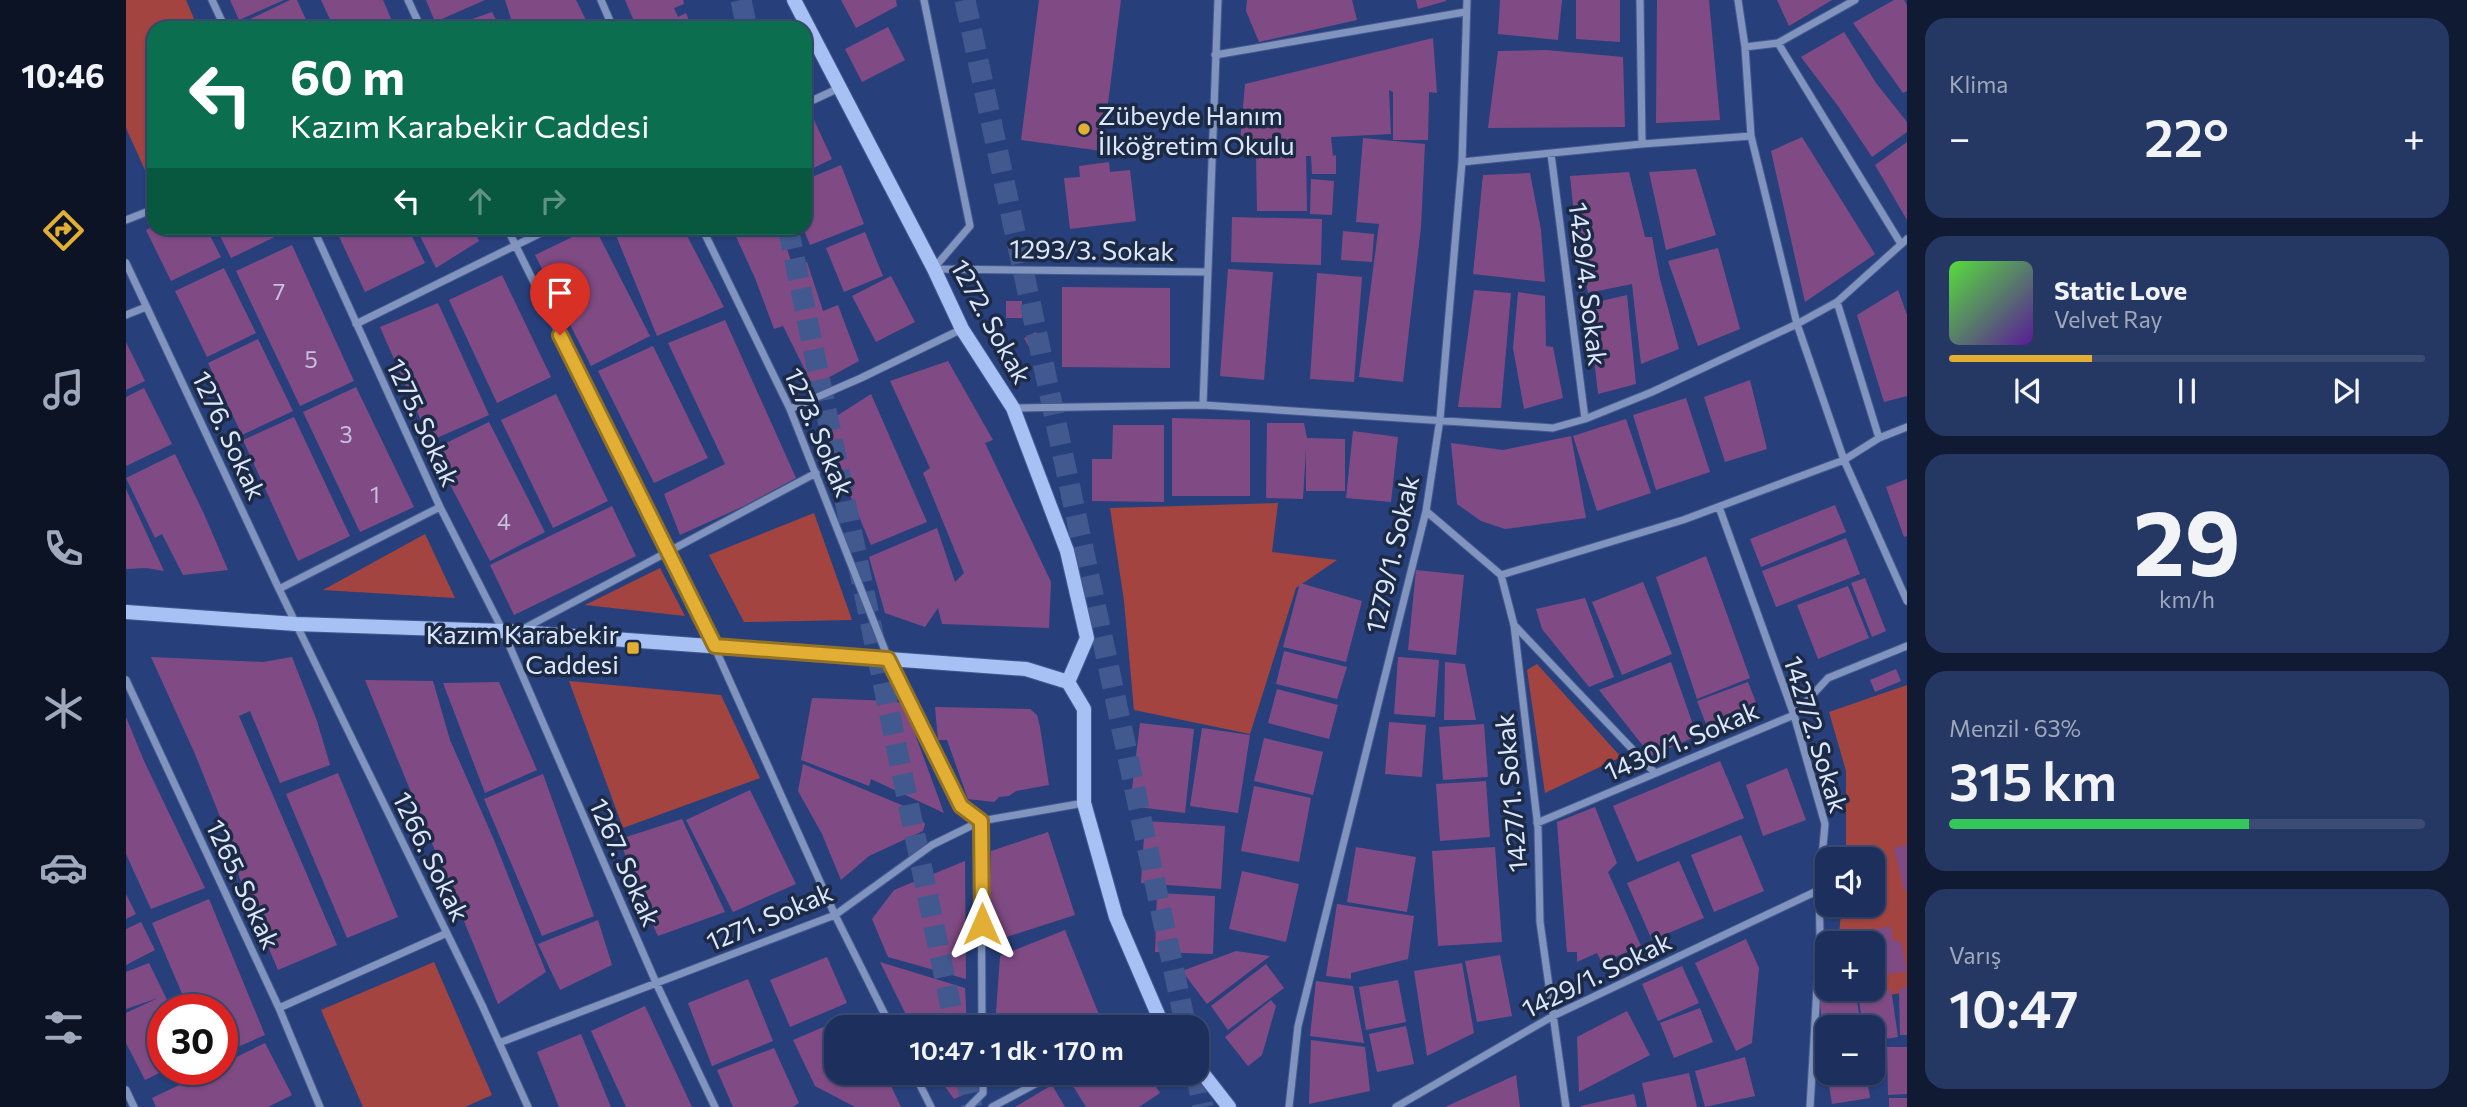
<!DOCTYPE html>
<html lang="tr">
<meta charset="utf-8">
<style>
body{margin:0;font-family:Commissioner,sans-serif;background:#253863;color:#f1f3f6;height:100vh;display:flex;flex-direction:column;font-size:26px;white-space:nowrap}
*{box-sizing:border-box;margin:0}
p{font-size:23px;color:#a0a9bc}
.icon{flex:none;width:38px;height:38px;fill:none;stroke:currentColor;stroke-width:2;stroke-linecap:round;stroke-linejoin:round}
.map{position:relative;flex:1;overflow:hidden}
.details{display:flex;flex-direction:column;gap:18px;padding:18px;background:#101a33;width:560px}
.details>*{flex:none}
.banner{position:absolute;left:21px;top:21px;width:665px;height:214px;border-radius:21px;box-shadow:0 2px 5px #0004,0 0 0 2px #3b4b72;background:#0b6e4f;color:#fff;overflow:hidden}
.controls{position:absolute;left:1689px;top:847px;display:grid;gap:14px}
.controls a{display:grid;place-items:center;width:70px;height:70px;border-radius:14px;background:#1d305d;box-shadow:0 2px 5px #0004,0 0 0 2px #3b4b72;font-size:35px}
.speed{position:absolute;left:21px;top:994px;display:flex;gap:14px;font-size:35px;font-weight:700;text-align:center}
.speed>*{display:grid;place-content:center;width:91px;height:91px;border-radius:50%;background:#1d305d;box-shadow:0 2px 5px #0004,0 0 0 2px #3b4b72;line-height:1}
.speed .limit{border:10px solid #d22;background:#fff;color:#111}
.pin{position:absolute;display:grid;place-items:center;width:60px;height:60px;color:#fff;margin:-72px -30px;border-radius:50% 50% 50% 0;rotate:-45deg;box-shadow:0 0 7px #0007}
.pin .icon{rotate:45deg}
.me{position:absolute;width:77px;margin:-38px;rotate:0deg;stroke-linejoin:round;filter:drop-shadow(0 0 5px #0008)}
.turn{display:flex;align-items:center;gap:24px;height:147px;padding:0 28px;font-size:32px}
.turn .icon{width:91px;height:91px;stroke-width:2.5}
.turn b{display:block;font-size:49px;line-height:60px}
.lanes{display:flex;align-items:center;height:66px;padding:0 28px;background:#0003;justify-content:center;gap:35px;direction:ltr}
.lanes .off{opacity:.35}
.big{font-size:52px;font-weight:600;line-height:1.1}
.details .widget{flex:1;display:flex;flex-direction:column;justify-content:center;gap:10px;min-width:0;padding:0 24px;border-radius:21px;background:#253863}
.details .dial{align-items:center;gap:0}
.dial b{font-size:91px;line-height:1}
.song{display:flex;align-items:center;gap:21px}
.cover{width:84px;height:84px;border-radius:10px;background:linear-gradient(135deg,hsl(110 70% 55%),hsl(270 70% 35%))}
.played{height:7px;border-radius:4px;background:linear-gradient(90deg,#e2af34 30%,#3b4b72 30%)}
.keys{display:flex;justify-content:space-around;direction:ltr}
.heat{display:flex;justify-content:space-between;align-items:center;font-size:38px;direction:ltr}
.charge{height:10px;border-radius:5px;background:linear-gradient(90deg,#34c759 63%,#3b4b72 0)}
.trip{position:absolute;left:698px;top:1015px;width:385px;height:70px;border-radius:21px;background:#1d305d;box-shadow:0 2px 5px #0004,0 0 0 2px #3b4b72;font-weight:600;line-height:70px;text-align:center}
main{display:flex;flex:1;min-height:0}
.dock{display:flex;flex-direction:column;width:126px;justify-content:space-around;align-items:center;background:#0c1325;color:#a0a9bc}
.dock .icon{width:49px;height:49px}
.dock .on{color:#e2af34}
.dock b{font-size:32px;color:#f1f3f6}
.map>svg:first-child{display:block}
.green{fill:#a34440}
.building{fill:#804b84}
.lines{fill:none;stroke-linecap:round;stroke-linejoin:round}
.highway-tunnel{stroke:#42598f;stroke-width:21;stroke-dasharray:21 10;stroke-linecap:butt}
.street-casing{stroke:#445b91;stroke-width:9}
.secondary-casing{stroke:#445b91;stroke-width:16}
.street{stroke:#8194bd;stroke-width:7}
.secondary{stroke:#a8c1f5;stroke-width:14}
.route-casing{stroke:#937222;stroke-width:18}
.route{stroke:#e2af34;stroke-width:12}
.poi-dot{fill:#e2af34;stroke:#1d2a45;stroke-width:2.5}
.labels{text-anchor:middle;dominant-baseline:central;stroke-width:7;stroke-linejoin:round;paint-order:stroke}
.number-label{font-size:23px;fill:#c6c1df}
.poi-label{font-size:26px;fill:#dde8fd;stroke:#1d2a45;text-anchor:start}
.street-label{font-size:26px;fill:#dde8fd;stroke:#1d2a45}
</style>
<main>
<nav class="dock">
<b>10:46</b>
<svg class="icon on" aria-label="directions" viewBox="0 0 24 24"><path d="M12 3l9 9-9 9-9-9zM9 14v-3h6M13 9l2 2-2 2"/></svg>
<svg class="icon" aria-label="music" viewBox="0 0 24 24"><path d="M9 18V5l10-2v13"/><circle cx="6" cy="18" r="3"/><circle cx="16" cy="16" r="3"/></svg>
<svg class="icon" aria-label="phone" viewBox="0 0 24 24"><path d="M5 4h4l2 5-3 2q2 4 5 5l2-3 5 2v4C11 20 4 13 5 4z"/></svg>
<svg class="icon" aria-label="climate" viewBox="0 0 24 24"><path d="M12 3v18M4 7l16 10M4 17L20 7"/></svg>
<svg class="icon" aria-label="car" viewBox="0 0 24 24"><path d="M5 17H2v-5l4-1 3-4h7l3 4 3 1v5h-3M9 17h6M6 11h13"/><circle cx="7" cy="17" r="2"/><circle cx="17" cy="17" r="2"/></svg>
<svg class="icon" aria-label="filters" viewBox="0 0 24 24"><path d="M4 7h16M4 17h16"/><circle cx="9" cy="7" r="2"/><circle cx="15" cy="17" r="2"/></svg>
</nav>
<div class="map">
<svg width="1781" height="1107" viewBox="0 0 1781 1107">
<rect width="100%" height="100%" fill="#27407c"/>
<path class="green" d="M0,0H60L72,28H28V190L0,128Z
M1152,503L1146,552L1211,560L1170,588L1124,734L1008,710L998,601L984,508Z
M688,513L726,620L618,622L583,555Z
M299,534L329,598L197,590Z
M534,568L559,616L459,605Z
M1411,664L1495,757L1419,793L1401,670Z
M443,681L595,695L634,778L497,828Z
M1781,685V992L1704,1005L1707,989H1746V943H1712L1716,905H1746V859H1720V771L1703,712Z
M308,962L366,1095L339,1107H237L195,1010Z"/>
<path class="building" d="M104,0H158L113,20Z
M164,0H171L181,22L169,28H116L114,24Z
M195,0H257L269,28H208Z
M300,0H359L309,22Z
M379,0H450L464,28H388Z
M499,0H557L558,4L548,8L552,17L560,13L566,28H511Z
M715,0H770L771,6L730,28Z
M913,0H995L976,151L895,140Z
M1121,0H1226L1231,20L1133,42L1120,11Z
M1290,0H1320V1L1292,9Z
M1374,0H1436L1432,40L1372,34Z
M1450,0H1494V42L1450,39Z
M1531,0H1583L1594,120L1530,123Z
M1651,0H1706L1663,26Z
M1768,0H1778L1781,5V91L1777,93L1727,23Z
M366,12L374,28H321Z
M762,27L779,60L736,82L719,49Z
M1718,32L1750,83L1781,122V132L1746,157L1712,106L1675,57Z
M1307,38L1311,93L1303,92L1302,140H1267V92L1263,90L1265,134L1205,137L1207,156L1210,155V174H1186L1185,156H1180L1181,211H1131L1130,155L1113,154L1119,84Z
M1420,50L1497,57L1499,127L1362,128L1372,51Z
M683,109L706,159L679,172V111Z
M1676,137L1749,254L1679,302L1645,151Z
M1237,138L1299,144L1295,227L1277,382L1233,377L1253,224L1230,222Z
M1781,142V220L1749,165Z
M983,162L984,172L1004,170L1010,221L944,229L938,178L954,177L953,166Z
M715,165L738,224L684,245L677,228H679V180Z
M1570,169L1590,235L1540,250L1523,172Z
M1503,172L1519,237H1526L1534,279L1553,349L1515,364L1506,284L1462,293L1450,234L1444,176Z
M1404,173L1415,230L1419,282L1347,274L1357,175Z
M1185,179L1208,181L1206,215L1184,214Z
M1106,217L1196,219L1195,265L1105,262Z
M28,226L80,228L95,257L45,281L20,230Z
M90,228H161L163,230L105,258Z
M209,228H282L299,263L239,292Z
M290,228H347L353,241L310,268Z
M465,228H469L524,336L465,366L409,255Z
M487,228H557L598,307L531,336Z
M606,228H654L667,267L681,262L697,311L712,305L733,361L687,386L657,326L648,329L629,278Z
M1217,231L1248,234L1246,262L1215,260Z
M739,232L757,276L718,292L700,248Z
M166,245L228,381L174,406L110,271Z
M1592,248L1614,329L1572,346L1542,261Z
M98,268L130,333L81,357L49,291Z
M1102,269L1147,272L1138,380L1094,376Z
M1191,273L1236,277L1228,382L1184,379Z
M376,275L425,377L371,403L323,300Z
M765,276L789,322L750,342L726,296Z
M936,287L1044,288V368L936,367Z
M1348,290L1385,293L1375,408L1332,407Z
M1772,290L1781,315V396L1758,402L1731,315Z
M1392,292L1419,296L1420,346L1427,347L1437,398L1398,409L1387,348Z
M1501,295L1510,384L1472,394L1462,304Z
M880,301H896V318H880Z
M312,303L363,415L304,441L254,327Z
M599,320L670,478L618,506L554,535L538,494L599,464L542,343Z
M910,332L917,345L906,352L898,338Z
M132,339L167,411L116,435L82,363Z
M0,342L19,381L0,390Z
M527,346L582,458L528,483L472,371Z
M822,361L867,440L859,443L925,582L923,628L816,624L812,608L799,627L759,613L743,557L811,528L829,582L838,573L797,473L804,468L764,381Z
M1624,380L1641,449L1599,462L1578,397Z
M230,387L288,507L234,532L177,412Z
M18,388L46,444L0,466V397Z
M430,394L482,501L427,528L375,420Z
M745,394L801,522L745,545L695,426Z
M1560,398L1584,472L1530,490L1507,415Z
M168,417L224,536L172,561L117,440Z
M1046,418L1124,420V496H1046Z
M1500,419L1525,493L1471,511L1447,436Z
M363,422L419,532L364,561L306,450Z
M1141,423H1178L1181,438L1219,439V491H1180V449L1177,499L1140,498Z
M987,425H1038V502L966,501V459H986Z
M1227,431L1272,437L1265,502L1220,498Z
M1445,436L1460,518L1379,529L1355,521L1331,504L1325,443L1377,450Z
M49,454L78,514L102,570L57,575L36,534L29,538L0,478Z
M1781,479V536L1778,537L1760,487Z
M0,489L38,571L20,568L0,569Z
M1709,505L1720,532L1635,567L1624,539Z
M486,506L510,556L388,615L364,565Z
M1720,538L1734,574L1650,607L1636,571Z
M1580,556L1624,678L1571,699L1530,577Z
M1290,570L1338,575L1330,655L1282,650Z
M1739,578L1760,631L1746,637L1725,583Z
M1517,582L1546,654L1496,675L1466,602Z
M1174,583L1236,601L1220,662L1157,647Z
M1722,586L1743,638L1692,659L1671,605Z
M1459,598L1488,677L1463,687L1416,629L1410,609Z
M1158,651L1221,667L1211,699L1150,684Z
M25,657L137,662L166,657L191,721L204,765L154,783L124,711L113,716L211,945L152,970L118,891L93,814L69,754Z
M1272,657L1313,660L1309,717L1268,714Z
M1319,662L1339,664L1350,720H1318Z
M1545,662L1571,736L1525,756L1473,690Z
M1770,669L1775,681L1749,692L1744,680Z
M239,680L307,681L324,740L368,840L420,972L372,1004Z
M373,682L411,770L359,793L317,683Z
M1622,682L1631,705L1580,724L1571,701Z
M1151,689L1212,705L1203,739L1142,723Z
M686,698L767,701L778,704L818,813L745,779L743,786L675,760Z
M809,707L904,709L911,715L914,727L923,785L890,791L883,796L873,797L868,802L842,799L821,740H812Z
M0,717L18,761L79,888L25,909L0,854Z
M1263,722L1300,725L1296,777L1259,774Z
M1014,723L1068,729L1059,813L1004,806Z
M1358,724L1362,777L1317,780L1313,727Z
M1076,728L1124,735L1112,813L1064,806Z
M1138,738L1197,752L1187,795L1128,781Z
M1594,761L1618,818L1511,862L1487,806Z
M677,764L790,811L799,824L797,831L743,856L715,880L696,834L672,791Z
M1661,768L1680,820L1637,836L1620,785Z
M212,773L272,917L221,938L160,794Z
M417,774L468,916L416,936L358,799Z
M1360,781L1364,837L1314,841L1310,784Z
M1128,786L1185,798L1173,862L1115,851Z
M624,790L670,884L607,912L560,820Z
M1469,807L1491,863L1482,872L1515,946L1476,963L1471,953L1451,962V952H1441L1431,822Z
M556,819L599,912L532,936L511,892L494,839Z
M1019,821L1099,826L1095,889L1015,883Z
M922,832L949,915L862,943L865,851Z
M1615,835L1638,891L1588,912L1565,855Z
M1781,845V890H1778L1768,848Z
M1230,847L1290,857L1281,912L1221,902Z
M1369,847L1376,942L1312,946L1306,851Z
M839,861L840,979L762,957L746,919L768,890Z
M1553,861L1578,918L1526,940L1501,883Z
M1116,871L1173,884L1160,942L1103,929Z
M1031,893L1089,896L1087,954L1029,952Z
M0,894L10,914L0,919Z
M83,899L139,1035L96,1054V1010H63L26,923Z
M1211,904L1288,916L1282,959L1225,973V979L1200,976Z
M472,920L486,965L434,990L412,944Z
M15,922L29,950L0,965V929Z
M1764,926L1767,940L1775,942L1781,971L1746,977V943H1738L1736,932Z
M939,930L978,1027H869L874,956Z
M1620,939L1633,968L1626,1043L1610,1051L1569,963Z
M1110,951L1144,956L1081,1004L1056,971Z
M1374,955L1386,1016L1351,1022L1339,961Z
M701,957L721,1003L664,1027L644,980Z
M754,962L839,988L841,1027H786Z
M23,963L46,1010H37V1071L19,1080L0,1043V1013L32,998L0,1009V972Z
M1336,963L1348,1033L1301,1056L1288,971Z
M1140,964L1158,988L1102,1030L1085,1006Z
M1556,966L1573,1003L1532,1021L1516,984Z
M622,979L647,1041L586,1066L562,1003Z
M1272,980L1280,1022L1240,1030L1233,987Z
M1190,981L1227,986L1238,1043L1184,1036Z
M1773,988H1781V1035H1774Z
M1765,989L1772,1037L1746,1041V1027H1737L1732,994Z
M1730,994L1735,1027H1701L1699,1042L1693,999Z
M1145,1000L1150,1006L1136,1055L1122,1066L1099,1037Z
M519,1006L566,1107H500L465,1031Z
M1574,1008L1587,1042L1548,1058L1534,1023Z
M1501,1011L1524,1055L1453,1092L1451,1037Z
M730,1013L737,1027H710V1073H759L775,1107H729L689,1086L667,1040Z
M1280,1026L1288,1064L1251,1072L1243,1034Z
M455,1034L485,1107H433L411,1052Z
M1185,1040L1239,1047L1244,1091L1183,1104Z
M139,1043L166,1095L142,1107H30L26,1098L87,1069H96V1064Z
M1761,1047H1781V1094L1762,1095Z
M648,1048L673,1103L667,1107H607L591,1070Z
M1619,1057L1629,1096L1579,1107L1569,1071Z
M809,1073H838L837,1095L828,1099Z
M951,1073H1021L1034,1093L1013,1107H960L942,1078Z
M1563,1073L1571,1107H1521L1516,1083Z
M1701,1073H1740L1744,1098L1706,1104Z
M1390,1075L1394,1107H1319Z
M926,1085L939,1107H889Z
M1508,1094L1511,1107H1455V1106Z
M1763,1098H1781V1107H1763Z"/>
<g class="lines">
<path class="highway-tunnel" d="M615,0L621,28
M839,0L1060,1027
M662,228L829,1027
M839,1073L846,1107
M1070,1073L1077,1107"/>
<g class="street-casing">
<path id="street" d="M86,0L99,28
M282,0L295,28
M475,0L487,28
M798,0L844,226L808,268
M1514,0L1516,144
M1612,0L1619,47L1625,136L1671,324L1718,460L1781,601
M1652,43L1775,244
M1619,47L1652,43L1729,0
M1089,55L1339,12
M679,104L713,88
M1425,154L1459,419
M1336,162L1516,144L1625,136
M0,220L28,209
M187,228L314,507L377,631L531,985L589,1107
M381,228L588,646L709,915L765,1027
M576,228L664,409L762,658L835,806L855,821L856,1027
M0,263L153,589L356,1005L402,1107
M809,269L1082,272
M1711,302L1753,438
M0,315L20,307
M230,324L425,228
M1077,405L1092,0
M887,408L1077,405L1427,428L1459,419L1526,392L1671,324L1711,302L1781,239
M664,409L735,378L836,329
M1593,507L1668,715L1699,824L1693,890L1694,935L1684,1107
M1300,511L1375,575L1388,625L1412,828L1414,922L1440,1107
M1375,575L1557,520L1718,460L1753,438L1781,427
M153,589L314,507
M1389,626L1529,773
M397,629L690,473
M0,680L153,1008L194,1107
M1411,823L1668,715L1702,678L1781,646
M153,1008L321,933
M1015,1027L1033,1017
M373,1043L709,915L806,845L855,821L958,803
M788,1073L805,1107
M0,1090L8,1107
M843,1107L857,1093V1073
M866,1107L930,1073
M1163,1107L1172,1026L1300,511L1314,419L1336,162L1341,0
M1270,1107L1427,1016L1693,890"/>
</g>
<g class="secondary-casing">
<path id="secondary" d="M668,0L808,269L836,329L887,408L941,551L961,638L942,682
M0,612L170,624L377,631L900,669L942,682L958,709V803L990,917L1033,1017L1041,1027
M1071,1066L1103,1107"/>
</g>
<use href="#street" class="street"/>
<use href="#secondary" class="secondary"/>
</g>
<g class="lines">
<g class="route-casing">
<path id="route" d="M434,335L589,646L762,659L835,806L855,821L856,924"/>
</g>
<use href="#route" class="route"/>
</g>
<g class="poi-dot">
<circle cx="958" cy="129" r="7"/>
<rect x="500" y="641" width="14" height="14" rx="3.5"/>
</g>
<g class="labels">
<g class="number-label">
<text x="153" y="291">7</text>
<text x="185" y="359">5</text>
<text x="220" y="434">3</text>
<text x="249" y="494">1</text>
<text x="378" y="521">4</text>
</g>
<g class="poi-label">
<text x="972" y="114">Zübeyde Hanım<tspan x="972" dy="30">İlköğretim Okulu</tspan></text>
<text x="493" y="633" text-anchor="end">Kazım Karabekir<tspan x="493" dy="30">Caddesi</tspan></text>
</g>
<g class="street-label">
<text transform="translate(966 249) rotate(1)">1293/3. Sokak</text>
<text transform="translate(1463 284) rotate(83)">1429/4. Sokak</text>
<text transform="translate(866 321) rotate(61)">1272. Sokak</text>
<text transform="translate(298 422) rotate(65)">1275. Sokak</text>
<text transform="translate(694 432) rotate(67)">1273. Sokak</text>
<text transform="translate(104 435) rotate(65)">1276. Sokak</text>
<text transform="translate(1265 554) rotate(-77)">1279/1. Sokak</text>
<text transform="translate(1691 734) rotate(73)">1427/2. Sokak</text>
<text transform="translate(1555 740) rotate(-23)">1430/1. Sokak</text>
<text transform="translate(1384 793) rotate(-95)">1427/1. Sokak</text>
<text transform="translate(306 856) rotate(64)">1266. Sokak</text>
<text transform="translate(500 862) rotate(66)">1267. Sokak</text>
<text transform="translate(118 884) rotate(65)">1265. Sokak</text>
<text transform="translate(643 916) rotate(-23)">1271. Sokak</text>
<text transform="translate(1470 974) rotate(-26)">1429/1. Sokak</text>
</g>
</g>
</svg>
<div class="controls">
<a><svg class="icon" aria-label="sound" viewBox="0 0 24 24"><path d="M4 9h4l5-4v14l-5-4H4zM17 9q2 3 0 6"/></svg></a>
<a>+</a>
<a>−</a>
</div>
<div class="speed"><div class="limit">30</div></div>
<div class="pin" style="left:434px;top:335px;background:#d93025"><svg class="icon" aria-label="arrive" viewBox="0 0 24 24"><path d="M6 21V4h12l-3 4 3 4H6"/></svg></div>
<svg class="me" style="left:856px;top:924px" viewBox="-20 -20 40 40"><path d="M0-17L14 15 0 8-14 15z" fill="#e2af34" stroke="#fff" stroke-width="4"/></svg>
<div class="trip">10:47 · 1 dk · 170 m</div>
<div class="banner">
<div class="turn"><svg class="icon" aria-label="left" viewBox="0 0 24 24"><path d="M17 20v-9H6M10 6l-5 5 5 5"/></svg><div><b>60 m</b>Kazım Karabekir Caddesi</div></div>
<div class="lanes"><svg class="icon" aria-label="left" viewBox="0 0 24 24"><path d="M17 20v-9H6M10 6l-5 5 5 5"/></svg><svg class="icon off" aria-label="ahead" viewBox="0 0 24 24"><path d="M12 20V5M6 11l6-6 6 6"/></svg><svg class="icon off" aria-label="right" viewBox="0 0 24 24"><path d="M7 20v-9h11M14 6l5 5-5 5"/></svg></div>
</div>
</div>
<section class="details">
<div class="widget"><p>Klima</p>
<div class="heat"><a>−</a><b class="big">22°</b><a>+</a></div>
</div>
<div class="widget">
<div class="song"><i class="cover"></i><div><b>Static Love</b><p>Velvet Ray</p></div></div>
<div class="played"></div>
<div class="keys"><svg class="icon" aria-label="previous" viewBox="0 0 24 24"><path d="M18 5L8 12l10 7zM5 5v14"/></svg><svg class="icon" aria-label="pause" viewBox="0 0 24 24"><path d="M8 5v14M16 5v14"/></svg><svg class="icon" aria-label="next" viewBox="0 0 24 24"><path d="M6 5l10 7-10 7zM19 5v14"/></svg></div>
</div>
<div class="widget dial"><b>29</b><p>km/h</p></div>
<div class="widget"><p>Menzil · 63%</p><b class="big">315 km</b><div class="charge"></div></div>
<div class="widget"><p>Varış</p><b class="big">10:47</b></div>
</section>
</main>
